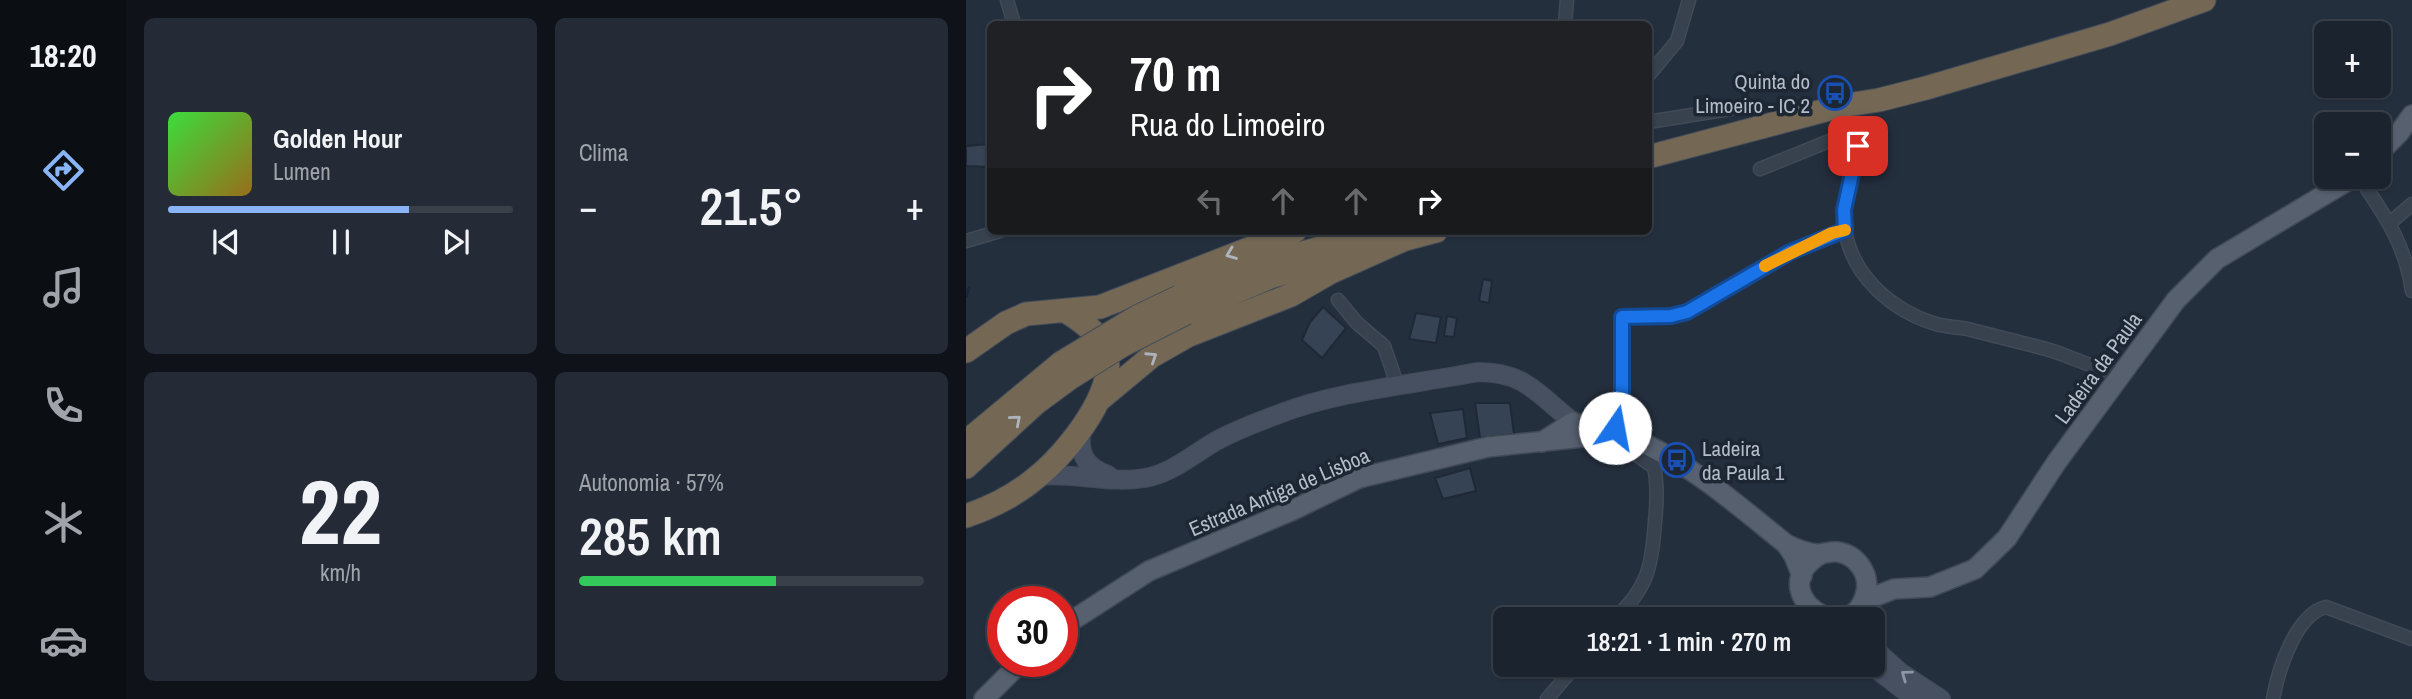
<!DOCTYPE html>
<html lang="pt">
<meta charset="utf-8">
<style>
body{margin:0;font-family:"Archivo Narrow",sans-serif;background:#242b36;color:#f1f3f6;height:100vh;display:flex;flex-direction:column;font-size:26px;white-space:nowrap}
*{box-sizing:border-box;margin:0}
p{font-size:23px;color:#a0a4aa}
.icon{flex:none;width:38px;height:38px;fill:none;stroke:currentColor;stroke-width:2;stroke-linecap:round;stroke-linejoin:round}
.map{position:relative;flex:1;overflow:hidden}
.side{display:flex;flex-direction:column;gap:18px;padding:18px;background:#0f1319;width:840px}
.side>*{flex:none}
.guide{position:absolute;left:21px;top:21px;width:665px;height:214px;border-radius:10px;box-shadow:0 2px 5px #0004,0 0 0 2px #39404a;background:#202124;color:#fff;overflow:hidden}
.buttons{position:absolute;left:1348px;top:21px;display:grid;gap:14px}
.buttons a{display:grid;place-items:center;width:77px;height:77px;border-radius:10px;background:#1b232e;box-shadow:0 2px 5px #0004,0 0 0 2px #39404a;font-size:35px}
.speed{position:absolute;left:21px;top:586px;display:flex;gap:14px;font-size:35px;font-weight:700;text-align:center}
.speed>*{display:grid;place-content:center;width:91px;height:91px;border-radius:50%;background:#1b232e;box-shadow:0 2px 5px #0004,0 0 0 2px #39404a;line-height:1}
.speed .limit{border:10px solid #d22;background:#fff;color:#111}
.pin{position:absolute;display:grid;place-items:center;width:60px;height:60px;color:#fff;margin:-30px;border-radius:14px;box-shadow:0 4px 10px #0006}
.me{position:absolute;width:77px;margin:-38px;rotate:12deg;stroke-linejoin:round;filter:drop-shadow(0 0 5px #0008)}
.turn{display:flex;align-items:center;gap:24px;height:147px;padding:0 28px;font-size:32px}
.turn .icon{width:91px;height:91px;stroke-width:2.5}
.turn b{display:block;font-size:49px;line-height:60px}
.lanes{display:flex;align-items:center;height:66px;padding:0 28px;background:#0003;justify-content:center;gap:35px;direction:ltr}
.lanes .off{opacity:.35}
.big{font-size:52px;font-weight:600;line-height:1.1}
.side .widget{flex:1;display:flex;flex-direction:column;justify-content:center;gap:10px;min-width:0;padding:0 24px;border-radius:10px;background:#242b36}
.side .dial{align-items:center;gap:0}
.dial b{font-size:91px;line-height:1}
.song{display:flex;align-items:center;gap:21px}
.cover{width:84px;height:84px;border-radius:10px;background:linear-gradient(135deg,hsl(120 70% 55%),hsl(40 70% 35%))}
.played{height:7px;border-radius:4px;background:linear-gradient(90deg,#8ab4f8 70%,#39404a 70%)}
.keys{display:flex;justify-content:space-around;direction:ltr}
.heat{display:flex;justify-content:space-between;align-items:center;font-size:38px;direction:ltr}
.charge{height:10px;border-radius:5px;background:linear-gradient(90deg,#34c759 57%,#39404a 0)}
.side .tiles{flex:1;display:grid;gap:18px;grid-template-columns:repeat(2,1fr)}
.trip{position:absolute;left:527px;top:607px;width:392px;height:70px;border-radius:10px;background:#1b232e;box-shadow:0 2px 5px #0004,0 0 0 2px #39404a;font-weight:600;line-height:70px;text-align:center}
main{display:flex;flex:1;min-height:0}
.tabs{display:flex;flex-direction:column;width:126px;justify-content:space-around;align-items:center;background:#0b0e12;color:#a0a4aa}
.tabs .icon{width:49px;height:49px}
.tabs .current{color:#8ab4f8}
.tabs b{font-size:32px;color:#f1f3f6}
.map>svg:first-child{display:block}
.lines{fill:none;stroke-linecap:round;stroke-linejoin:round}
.stream{stroke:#17263c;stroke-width:3.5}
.building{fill:#364354;stroke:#1f2835;stroke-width:2}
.street-casing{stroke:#414a57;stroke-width:15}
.secondary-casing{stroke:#414a57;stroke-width:20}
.primary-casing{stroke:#414a57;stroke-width:22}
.highway-casing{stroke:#434c59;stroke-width:25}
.street{stroke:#38414e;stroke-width:12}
.secondary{stroke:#465061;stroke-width:18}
.primary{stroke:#56606e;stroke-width:19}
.highway{stroke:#746855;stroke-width:23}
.highway-bridge-casing{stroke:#434c59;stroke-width:25;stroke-linecap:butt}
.highway-bridge{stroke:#746855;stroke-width:23}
.oneway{stroke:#aeb4bd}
.oneway2{stroke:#8e96a5}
.route-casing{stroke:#114b97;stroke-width:18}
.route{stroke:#1a73e8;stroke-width:12}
.slow{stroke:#f59e0b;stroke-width:12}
.labels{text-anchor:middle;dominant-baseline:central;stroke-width:7;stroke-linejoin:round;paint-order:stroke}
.poi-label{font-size:21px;fill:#b4bcc9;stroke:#1d2633;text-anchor:end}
.street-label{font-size:21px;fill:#b4bcc9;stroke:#1d2633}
</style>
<main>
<nav class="tabs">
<b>18:20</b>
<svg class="icon current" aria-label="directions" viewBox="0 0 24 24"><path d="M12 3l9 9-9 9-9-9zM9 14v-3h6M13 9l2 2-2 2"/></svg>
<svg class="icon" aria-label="music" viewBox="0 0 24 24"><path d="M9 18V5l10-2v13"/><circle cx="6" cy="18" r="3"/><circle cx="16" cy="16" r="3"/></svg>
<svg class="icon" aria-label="phone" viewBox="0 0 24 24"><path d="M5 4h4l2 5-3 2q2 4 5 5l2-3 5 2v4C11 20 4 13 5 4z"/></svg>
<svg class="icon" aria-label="climate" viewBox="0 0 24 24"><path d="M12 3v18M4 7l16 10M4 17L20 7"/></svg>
<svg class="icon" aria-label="car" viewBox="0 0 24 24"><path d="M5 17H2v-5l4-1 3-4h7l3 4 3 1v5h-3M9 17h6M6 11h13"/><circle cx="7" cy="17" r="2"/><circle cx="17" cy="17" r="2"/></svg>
</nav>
<section class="side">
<div class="tiles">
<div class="widget">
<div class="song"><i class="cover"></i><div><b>Golden Hour</b><p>Lumen</p></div></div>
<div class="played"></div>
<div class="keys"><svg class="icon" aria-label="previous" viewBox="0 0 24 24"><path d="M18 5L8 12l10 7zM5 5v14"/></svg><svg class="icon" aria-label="pause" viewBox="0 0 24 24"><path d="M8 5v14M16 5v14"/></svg><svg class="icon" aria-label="next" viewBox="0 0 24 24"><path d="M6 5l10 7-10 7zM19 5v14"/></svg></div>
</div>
<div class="widget"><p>Clima</p>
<div class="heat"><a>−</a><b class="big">21.5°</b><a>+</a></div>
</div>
<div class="widget dial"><b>22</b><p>km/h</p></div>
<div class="widget"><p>Autonomia · 57%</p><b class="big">285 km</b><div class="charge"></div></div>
</div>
</section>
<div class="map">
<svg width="1446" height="699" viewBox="0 0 1446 699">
<rect width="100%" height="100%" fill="#242f3e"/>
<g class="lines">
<path class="stream" d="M0,296L3,288"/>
</g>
<path class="building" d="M24,144V167L0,166V146Z
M517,279L526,281L523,303L513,301Z
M357,307L380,328L356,358L336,340L344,322Z
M450,313L475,317L470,343L443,339Z
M481,316L491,318L488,337L478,336Z
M509,403H544L548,434L514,438Z
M497,409L501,438L472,444L464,413Z
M504,468L510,491L477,499L469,478Z"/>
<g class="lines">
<g class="street-casing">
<path id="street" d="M41,0L48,24
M599,24L601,0
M682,76L711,41L723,0
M880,115L893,129C891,162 875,195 879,229C886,277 927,311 970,324C981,327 992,327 1002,329C1028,336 1054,342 1080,349C1106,356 1129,370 1156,374
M682,122L776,107
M794,169L893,129
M1393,177C1419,216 1439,243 1446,291
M1424,223L1446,204
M0,241L34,231
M372,300L391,323L418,346L432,387
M647,620C682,589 686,566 689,522C691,503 692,485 688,467L659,447L647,434L656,392V317L705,315L721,312L824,252L879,230
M581,699L610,665
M1307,699C1312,670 1330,614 1360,607L1446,639"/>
</g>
<g class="secondary-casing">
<path id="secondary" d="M115,430C113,454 118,466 142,475
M72,476C108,472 142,484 179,478C203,474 224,457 245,444C266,431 290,423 313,414C372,391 449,384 512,372C560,372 572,395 607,422L604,434
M906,647L934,672L975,699
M905,665L949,699"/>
</g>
<g class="primary-casing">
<path id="primary" d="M1412,154L1433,133L1446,115
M576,442L607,422C630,433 656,433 679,444C731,469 775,508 820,544L828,556L836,576
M820,544C830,549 840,553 851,554C858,554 865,551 872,552C891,555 904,574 900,592C886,655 792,591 855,554
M897,601L928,589L964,587L1009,569L1041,538L1090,463L1210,300L1251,259L1388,177
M96,627L183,571L327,510L393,478L522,447L647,434
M18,699L55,662"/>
</g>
<g class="highway-casing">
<path id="highway" d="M682,157L875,106L913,100L960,88L1144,34L1238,0
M425,243L470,231
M213,297L297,264L416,231
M220,313L304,277L372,258
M0,351L40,323L60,314L134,307L329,231
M133,400L186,356L223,335L325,295L365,272L439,239
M0,442L95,363
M0,467L70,403L104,378
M0,516C26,507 50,495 71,477C100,454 158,385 137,345C129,330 114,320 101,312"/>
</g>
<use href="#street" class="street"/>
<use href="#secondary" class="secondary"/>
<use href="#primary" class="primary"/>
<use href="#highway" class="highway"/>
<g class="highway-bridge-casing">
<path id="highway-bridge" d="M95,363L171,317L213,297
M104,378L157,345L220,313"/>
</g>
<use href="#highway-bridge" class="highway-bridge"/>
</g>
<defs><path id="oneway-chevron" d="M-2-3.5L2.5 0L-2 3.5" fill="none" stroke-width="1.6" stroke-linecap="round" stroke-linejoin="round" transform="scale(1.75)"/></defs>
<g class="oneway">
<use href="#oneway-chevron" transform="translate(265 254) rotate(159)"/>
<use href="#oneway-chevron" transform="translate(186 357) rotate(-33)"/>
<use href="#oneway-chevron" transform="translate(50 420) rotate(-41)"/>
</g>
<use class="oneway2" href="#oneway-chevron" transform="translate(940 675) rotate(-144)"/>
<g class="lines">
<g class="route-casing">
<path id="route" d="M649,428L656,392V317L705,316L721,312L824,252L879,230L878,210L892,146"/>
</g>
<use href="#route" class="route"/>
<path class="slow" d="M799,266L866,233L879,230"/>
</g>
<defs>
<g id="bus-ring" transform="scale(1.75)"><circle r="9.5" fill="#1d2633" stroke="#1a4fb4" stroke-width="1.5"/><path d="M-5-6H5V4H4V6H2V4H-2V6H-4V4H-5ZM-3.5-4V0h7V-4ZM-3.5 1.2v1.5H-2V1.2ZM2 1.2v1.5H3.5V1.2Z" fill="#1a4fb4"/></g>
</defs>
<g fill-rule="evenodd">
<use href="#bus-ring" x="869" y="93"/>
<use href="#bus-ring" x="711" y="460"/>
</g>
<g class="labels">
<g class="poi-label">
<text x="844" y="81">Quinta do<tspan x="844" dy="24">Limoeiro - IC 2</tspan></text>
<text x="736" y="448" text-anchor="start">Ladeira<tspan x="736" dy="24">da Paula 1</tspan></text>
</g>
<g class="street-label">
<text transform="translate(1132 368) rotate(-54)">Ladeira da Paula</text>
<text transform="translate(313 492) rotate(-23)">Estrada Antiga de Lisboa</text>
</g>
</g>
</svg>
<div class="buttons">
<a>+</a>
<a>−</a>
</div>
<div class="speed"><div class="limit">30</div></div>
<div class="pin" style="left:892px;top:146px;background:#d93025"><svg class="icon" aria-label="arrive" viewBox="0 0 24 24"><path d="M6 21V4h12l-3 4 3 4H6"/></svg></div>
<svg class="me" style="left:649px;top:428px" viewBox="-20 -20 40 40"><circle r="19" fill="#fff"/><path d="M0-13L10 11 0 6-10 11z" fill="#1a73e8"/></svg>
<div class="trip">18:21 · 1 min · 270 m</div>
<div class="guide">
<div class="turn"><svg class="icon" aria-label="right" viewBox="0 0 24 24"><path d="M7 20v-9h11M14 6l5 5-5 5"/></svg><div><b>70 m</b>Rua do Limoeiro</div></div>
<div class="lanes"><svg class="icon off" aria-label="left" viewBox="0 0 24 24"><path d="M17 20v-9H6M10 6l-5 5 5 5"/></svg><svg class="icon off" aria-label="ahead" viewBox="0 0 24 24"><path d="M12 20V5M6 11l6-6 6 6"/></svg><svg class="icon off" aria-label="ahead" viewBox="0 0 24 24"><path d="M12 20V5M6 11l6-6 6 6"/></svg><svg class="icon" aria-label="right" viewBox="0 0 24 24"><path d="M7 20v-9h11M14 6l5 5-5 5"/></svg></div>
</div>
</div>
</main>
